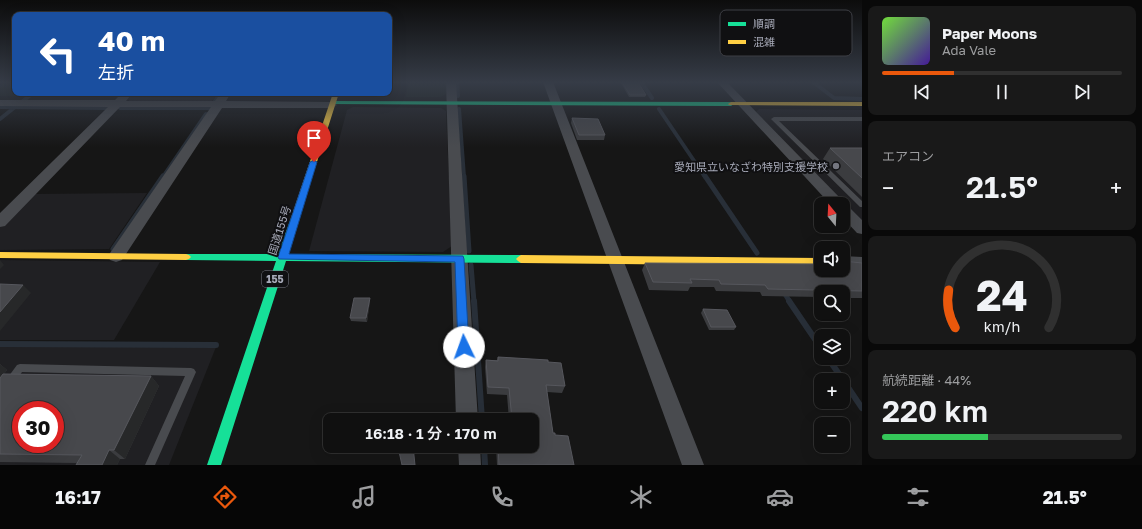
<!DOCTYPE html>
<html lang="ja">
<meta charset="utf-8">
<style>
body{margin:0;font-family:"Golos Text","Noto Sans JP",sans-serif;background:#191919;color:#f1f3f6;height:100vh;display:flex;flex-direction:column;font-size:15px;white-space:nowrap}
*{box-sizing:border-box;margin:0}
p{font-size:13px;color:#9c9d9f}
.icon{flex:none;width:22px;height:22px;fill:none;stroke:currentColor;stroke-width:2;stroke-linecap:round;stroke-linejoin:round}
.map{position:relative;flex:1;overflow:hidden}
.panel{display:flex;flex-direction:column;gap:6px;padding:6px;background:#090909;width:280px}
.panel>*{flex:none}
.guide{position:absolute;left:12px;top:12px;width:380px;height:84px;border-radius:8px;box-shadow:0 4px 16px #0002,0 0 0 1px #303030;background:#1a4fa0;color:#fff;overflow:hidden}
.needle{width:26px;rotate:342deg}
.controls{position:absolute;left:814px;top:197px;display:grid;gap:8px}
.controls a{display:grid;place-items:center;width:36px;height:36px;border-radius:8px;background:#101010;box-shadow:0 4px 16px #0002,0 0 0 1px #303030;font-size:20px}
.speed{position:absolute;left:12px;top:401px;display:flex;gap:8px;font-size:20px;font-weight:700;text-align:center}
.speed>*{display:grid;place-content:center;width:52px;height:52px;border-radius:50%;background:#101010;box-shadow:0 4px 16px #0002,0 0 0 1px #303030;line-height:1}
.speed .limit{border:6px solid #d22;background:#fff;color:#111}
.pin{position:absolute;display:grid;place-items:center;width:34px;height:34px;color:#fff;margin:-41px -17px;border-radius:50% 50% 50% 0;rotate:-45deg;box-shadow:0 0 4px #0007}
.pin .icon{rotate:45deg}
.me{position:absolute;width:44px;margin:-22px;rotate:357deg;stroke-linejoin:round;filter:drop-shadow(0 0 3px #0008)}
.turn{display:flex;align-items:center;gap:14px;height:84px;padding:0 20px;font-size:18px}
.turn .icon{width:52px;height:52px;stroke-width:2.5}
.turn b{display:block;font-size:28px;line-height:34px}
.big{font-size:30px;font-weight:600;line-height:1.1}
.panel .tile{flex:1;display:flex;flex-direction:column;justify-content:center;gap:6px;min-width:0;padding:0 14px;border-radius:8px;background:#191919}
.panel .dial{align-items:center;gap:0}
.dial svg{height:104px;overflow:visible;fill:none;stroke:#303030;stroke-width:7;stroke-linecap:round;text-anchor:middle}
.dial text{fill:#f1f3f6;stroke:none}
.song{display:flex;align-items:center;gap:12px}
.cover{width:48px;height:48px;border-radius:6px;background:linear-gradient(135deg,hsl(100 70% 55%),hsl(260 70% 35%))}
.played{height:4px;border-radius:2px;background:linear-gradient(90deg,#ea580c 30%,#303030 30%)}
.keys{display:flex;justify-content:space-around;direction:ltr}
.heat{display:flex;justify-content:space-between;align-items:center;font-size:22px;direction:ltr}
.charge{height:6px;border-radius:3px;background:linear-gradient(90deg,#34c759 44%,#303030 0)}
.trip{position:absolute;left:323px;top:413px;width:216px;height:40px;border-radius:8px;background:#101010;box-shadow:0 4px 16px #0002,0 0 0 1px #303030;font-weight:600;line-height:40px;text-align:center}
.tab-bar{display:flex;height:64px;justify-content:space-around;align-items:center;background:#060606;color:#9c9d9f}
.tab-bar .icon{width:28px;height:28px}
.tab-bar .current{color:#ea580c}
.tab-bar b{font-size:18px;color:#f1f3f6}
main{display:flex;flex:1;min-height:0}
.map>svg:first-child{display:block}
.built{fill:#202023;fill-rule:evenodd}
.green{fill:#1a201b}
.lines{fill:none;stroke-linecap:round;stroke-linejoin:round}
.stream-far2{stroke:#282f38;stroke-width:4}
.stream-far1{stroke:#282f38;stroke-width:5}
.stream{stroke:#282f38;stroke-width:6}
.lane{fill:#494b4f;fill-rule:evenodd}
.street{fill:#494b4f;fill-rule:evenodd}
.fast{fill:#16e098;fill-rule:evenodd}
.slow{fill:#ffcf43;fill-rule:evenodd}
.wall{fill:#3b3c3f}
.shaded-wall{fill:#272829}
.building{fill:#47484c;stroke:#56575d;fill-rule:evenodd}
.route{fill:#1a73e8;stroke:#114b97}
.poi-dot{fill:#74767f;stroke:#101012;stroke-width:1.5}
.labels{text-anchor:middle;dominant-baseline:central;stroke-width:4;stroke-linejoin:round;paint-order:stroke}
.shield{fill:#101012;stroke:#797b86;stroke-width:1}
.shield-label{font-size:10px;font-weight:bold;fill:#a6a9b7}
.poi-label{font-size:11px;fill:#a6a9b7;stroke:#101012;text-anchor:end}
.street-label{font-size:11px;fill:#a6a9b7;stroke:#101012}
.key{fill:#101012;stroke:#3d3e44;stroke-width:1}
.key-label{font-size:11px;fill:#a6a9b7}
</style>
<main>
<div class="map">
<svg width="862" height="465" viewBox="0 0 862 465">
<rect width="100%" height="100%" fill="#161616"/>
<path class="built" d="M134,93H218L211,102H130L128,99Z
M353,107L441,108L446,111L452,246L443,252L309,251L347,110Z
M759,109L862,110V221L756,112Z
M147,193L109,249L0,250V227L32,194Z
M0,260L160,262L114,340H0Z
M0,345L216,347L169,465H0ZM21,410H55V444H21Z"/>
<path class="green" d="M5,82H15V93H28L24,96H0V85Z
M408,82H446V94L440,97H406Z"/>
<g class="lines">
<path class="stream-far2" d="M457,82L458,96
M641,82L652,98
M813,82L834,98L862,99
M23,101L33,93
M215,101L221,93
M0,107L107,108
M120,108H210
M459,109L464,177
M659,109L705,177
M0,119L15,107
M163,177L206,114"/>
<path class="stream-far1" d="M464,176L469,251
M705,176L757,253
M113,249L163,176
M471,265L474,302
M783,291L790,302"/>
<path class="stream" d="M474,301L482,420
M789,301L821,348
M0,344L216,345
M828,358L843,380
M843,380L862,408
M484,446L485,465"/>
<path class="lane" d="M774,117H862V121H779L862,201V207H860L772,120L771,119Z
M20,364L191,368L194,369L196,372L155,465H145L185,376L22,372L3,399L0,401V388L17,365Z"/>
<path class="street" d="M446,82H456L478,420H456Z
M543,82H553L704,465H682Z
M717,82H727L843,201L845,205L848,206L862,220V234L857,233L843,218V204H830Z
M122,93H133L126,101H215L221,93H231L226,101L332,102L337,105L332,108H222L122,260L116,262L110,260L108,256L211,107H120L5,226L0,227V213L108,107L0,106V100H115Z
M843,256L862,257V269L843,268Z
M458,446H480L481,465H459Z"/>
<path class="fast" d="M333,101L731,102L734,104L731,106L331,104L330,103Z
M295,215L299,218L288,254L521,255L524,257L526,259L524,261L521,263L286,261L221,465H207L276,261L186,260L183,259L181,257L183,255L186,254H278L291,218Z"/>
<path class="slow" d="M333,93H339L299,218L295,221L292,220L291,218Z
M731,102H862V106L729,105L728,104Z
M0,252L186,254L189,255L191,257L189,259L186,260L0,258Z
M521,255L821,258V266L521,263L518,261L516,259L518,257Z"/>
</g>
<path class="wall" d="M621,82H638L646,95L645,97H629L621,83Z
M572,118L605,135L604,140H577L571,123Z
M830,148H862V197L823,159Z
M645,263L821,270L862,263V298H843V292H821V297L762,296L760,292L716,291L714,287H690L688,291L649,290L642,270Z
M370,301L367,322L351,321L350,318Z
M703,309L736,327L734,330H709L701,313Z
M498,357L548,362L565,386L562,393L547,392L553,433L555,435L574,465H497L496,446H532V420H509L507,395L487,394L485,367L486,360H497Z
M0,364L7,370L4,374L151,376L159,386L125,459H120L117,465H76L77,463L0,462Z"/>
<path class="shaded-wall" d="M0,260L4,265L0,269Z
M23,285L31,293L0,331V312Z
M370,298V301L367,322L366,318Z
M0,364L7,370L0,379Z
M151,376L159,386L125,459L114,450Z
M109,450L120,459L117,465H102Z"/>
<path class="building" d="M622,82H638L646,95H630Z
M572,118L598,119L605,135H579Z
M830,148H862V178Z
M843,261L862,263V291L768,289L765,285L721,284L719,280L690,279L692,283L653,282L645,263L821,264V270H843Z
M0,284L23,285L0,312Z
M354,298H370L366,318H350Z
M703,309L727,310L736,327H711Z
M498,357L548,360V362L561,363L565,386L546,385L553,433H555V435L568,436L574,465H499L498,446H532V420H512L509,388L488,387L486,360L498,361Z
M3,374L151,376L114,450H109L102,465H76L82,455L0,454V378ZM21,410H55V444H21Z
M401,446H413L415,465H402L398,447Z"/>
<linearGradient id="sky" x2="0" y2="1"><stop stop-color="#0c0c0c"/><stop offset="0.56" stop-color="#363c47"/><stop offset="1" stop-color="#363c47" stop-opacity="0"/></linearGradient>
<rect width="862" height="147" fill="url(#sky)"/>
<path class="route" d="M314,160L317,162L289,254L463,256L464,259L469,347L468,350L464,352L460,350L458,347L455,262L279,259L278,257L310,162Z"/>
<circle class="poi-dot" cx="836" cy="166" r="4"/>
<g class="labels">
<rect class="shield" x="262" y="271" width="26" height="16" rx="3"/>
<g class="shield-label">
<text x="275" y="279">155</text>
</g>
<g class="poi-label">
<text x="828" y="166">愛知県立いなざわ特別支援学校</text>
</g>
<g class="street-label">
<text transform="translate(279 230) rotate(-72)">国道155号</text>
</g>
</g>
<rect x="720" y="10" width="132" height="46" rx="6" class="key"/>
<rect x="728" y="22" width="18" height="4" fill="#16e098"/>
<rect x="728" y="40" width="18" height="4" fill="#ffcf43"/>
<g class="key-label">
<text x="753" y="28">順調</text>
<text x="753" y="46">混雑</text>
</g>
</svg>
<div class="controls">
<a><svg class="needle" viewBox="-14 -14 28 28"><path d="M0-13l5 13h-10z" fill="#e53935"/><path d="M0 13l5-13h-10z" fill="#9c9d9f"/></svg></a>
<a><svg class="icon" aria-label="sound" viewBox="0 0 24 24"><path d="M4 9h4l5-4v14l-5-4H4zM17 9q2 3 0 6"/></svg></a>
<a><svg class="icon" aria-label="search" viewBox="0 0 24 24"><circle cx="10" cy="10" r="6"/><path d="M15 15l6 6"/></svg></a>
<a><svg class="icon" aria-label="layers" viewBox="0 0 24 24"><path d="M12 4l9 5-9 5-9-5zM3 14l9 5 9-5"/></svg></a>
<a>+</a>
<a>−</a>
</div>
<div class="speed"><div class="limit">30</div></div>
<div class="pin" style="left:314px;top:162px;background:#d93025"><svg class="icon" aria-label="arrive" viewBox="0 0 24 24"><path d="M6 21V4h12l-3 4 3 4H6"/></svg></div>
<svg class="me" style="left:464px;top:347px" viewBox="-20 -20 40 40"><circle r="19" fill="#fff"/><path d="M0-13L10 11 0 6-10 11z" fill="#1a73e8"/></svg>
<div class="trip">16:18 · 1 分 · 170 m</div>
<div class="guide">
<div class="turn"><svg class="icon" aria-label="left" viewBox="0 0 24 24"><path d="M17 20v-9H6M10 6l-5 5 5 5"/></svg><div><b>40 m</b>左折</div></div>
</div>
</div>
<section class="panel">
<div class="tile">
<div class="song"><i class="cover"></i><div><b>Paper Moons</b><p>Ada Vale</p></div></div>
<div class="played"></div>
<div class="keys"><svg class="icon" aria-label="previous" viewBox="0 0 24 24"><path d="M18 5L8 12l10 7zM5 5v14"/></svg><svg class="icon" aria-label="pause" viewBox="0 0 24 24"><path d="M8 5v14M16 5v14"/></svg><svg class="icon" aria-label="next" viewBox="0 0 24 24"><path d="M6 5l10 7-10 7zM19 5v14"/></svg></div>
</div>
<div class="tile"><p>エアコン</p>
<div class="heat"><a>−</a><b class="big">21.5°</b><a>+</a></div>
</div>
<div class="tile dial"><svg viewBox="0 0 100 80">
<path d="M14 69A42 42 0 1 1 86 69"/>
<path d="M14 69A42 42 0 0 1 9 40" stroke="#ea580c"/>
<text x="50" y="56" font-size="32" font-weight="700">24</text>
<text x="50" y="72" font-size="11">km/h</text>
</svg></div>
<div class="tile"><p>航続距離 · 44%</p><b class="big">220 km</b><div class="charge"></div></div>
</section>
</main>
<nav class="tab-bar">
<b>16:17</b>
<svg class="icon current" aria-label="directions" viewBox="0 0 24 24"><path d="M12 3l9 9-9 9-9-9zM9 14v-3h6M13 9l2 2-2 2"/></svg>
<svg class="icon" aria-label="music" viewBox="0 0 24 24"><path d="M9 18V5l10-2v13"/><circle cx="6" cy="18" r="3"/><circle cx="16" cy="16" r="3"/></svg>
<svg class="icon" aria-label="phone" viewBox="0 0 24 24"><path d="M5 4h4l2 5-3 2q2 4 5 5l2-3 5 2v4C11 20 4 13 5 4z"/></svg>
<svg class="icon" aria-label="climate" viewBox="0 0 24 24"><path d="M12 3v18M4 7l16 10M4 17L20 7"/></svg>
<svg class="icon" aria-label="car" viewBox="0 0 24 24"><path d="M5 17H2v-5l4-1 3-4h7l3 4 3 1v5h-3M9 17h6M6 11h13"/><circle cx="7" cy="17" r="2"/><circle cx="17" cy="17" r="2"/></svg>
<svg class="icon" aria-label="filters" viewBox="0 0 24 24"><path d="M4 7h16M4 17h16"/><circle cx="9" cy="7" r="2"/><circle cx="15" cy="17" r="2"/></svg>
<b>21.5°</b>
</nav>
